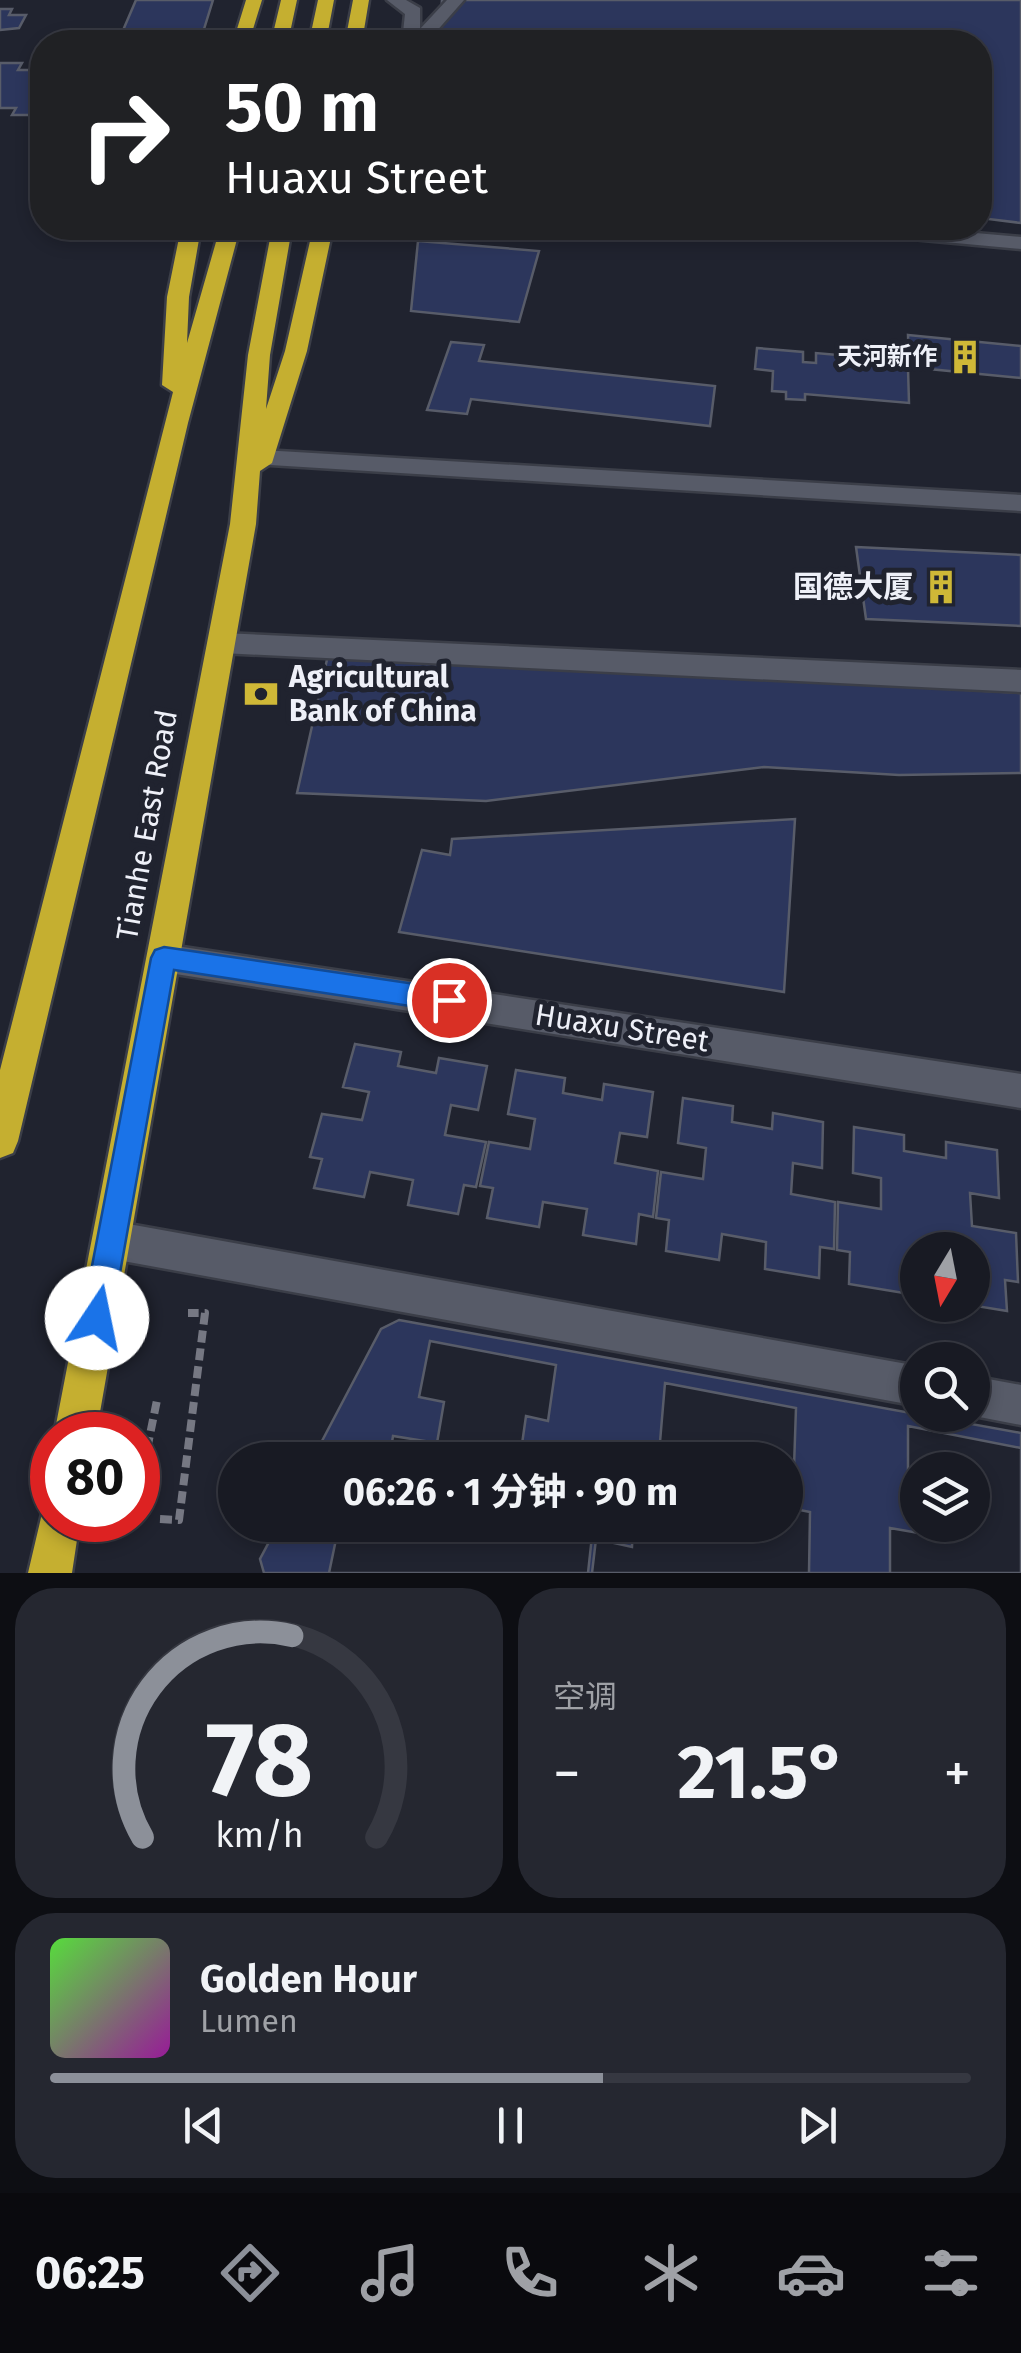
<!DOCTYPE html>
<html lang="zh">
<meta charset="utf-8">
<style>
body{margin:0;font-family:"Fira Sans","Noto Sans SC",sans-serif;background:#252730;color:#f1f3f6;height:100vh;display:flex;flex-direction:column;font-size:38px;white-space:nowrap}
*{box-sizing:border-box;margin:0}
p{font-size:32px;color:#9fa1a6}
.icon{flex:none;width:55px;height:55px;fill:none;stroke:currentColor;stroke-width:2;stroke-linecap:round;stroke-linejoin:round}
.map{position:relative;height:1573px;overflow:hidden}
.sheet{display:flex;flex-direction:column;gap:15px;padding:15px;background:#0d0e13;flex:1}
.sheet>*{flex:none}
.hud{position:absolute;left:30px;top:30px;width:962px;height:210px;border-radius:40px;box-shadow:0 5px 15px #0003,0 0 0 2px #363841;background:#202124;color:#fff;overflow:hidden}
.needle{width:65px;rotate:190deg}
.fabs{position:absolute;left:900px;top:1232px;display:grid;gap:20px}
.fabs a{display:grid;place-items:center;width:90px;height:90px;border-radius:50%;background:#181a23;box-shadow:0 5px 15px #0003,0 0 0 2px #363841;font-size:50px}
.speed{position:absolute;left:30px;top:1412px;display:flex;gap:20px;font-size:50px;font-weight:700;text-align:center}
.speed>*{display:grid;place-content:center;width:130px;height:130px;border-radius:50%;background:#181a23;box-shadow:0 5px 15px #0003,0 0 0 2px #363841;line-height:1}
.speed .limit{border:15px solid #d22;background:#fff;color:#111}
.pin{position:absolute;display:grid;place-items:center;width:85px;height:85px;color:#fff;margin:-42px;border:5px solid #fff;border-radius:50%;box-shadow:0 2px 10px #0007}
.me{position:absolute;width:110px;margin:-55px;rotate:11deg;stroke-linejoin:round;filter:drop-shadow(0 0 8px #0008)}
.turn{display:flex;align-items:center;gap:35px;height:210px;padding:0 30px;font-size:45px}
.turn .icon{width:130px;height:130px;stroke-width:2.5}
.turn b{display:block;font-size:70px;line-height:85px}
.big{font-size:75px;font-weight:700;line-height:1.1}
.sheet .widget{flex:1;display:flex;flex-direction:column;justify-content:center;gap:15px;min-width:0;padding:0 35px;border-radius:40px;background:#252730}
.sheet .dial{align-items:center;gap:0}
.dial svg{height:260px;overflow:visible;fill:none;stroke:#363841;stroke-width:7;stroke-linecap:round;text-anchor:middle}
.dial text{fill:#f1f3f6;stroke:none}
.song{display:flex;align-items:center;gap:30px}
.cover{width:120px;height:120px;border-radius:15px;background:linear-gradient(135deg,hsl(110 70% 55%),hsl(300 70% 35%))}
.played{height:10px;border-radius:5px;background:linear-gradient(90deg,#8c9099 60%,#363841 60%)}
.keys{display:flex;justify-content:space-around;direction:ltr}
.heat{display:flex;justify-content:space-between;align-items:center;font-size:55px;direction:ltr}
.sheet .tiles{flex:1;display:grid;gap:15px;grid-template-columns:1fr 1fr}
.widget:last-child{grid-column:span 2}
.trip{position:absolute;left:218px;top:1442px;width:585px;height:100px;border-radius:50px;background:#181a23;box-shadow:0 5px 15px #0003,0 0 0 2px #363841;font-weight:700;line-height:100px;text-align:center}
.menu{display:flex;height:160px;justify-content:space-around;align-items:center;background:#0a0a0e;color:#9fa1a6}
.menu .icon{width:70px;height:70px}
.menu .selected{color:#8c9099}
.menu b{font-size:45px;color:#f1f3f6}
.map>svg:first-child{display:block}
.building{fill:#2c365c;stroke:#585c69;stroke-width:2.5;fill-rule:evenodd}
.lines{fill:none;stroke-linecap:round;stroke-linejoin:round}
.minor-casing{stroke:#3b3e48;stroke-width:5}
.highway-casing{stroke:#3b3e48;stroke-width:5}
.path{stroke:#767883;stroke-width:8;stroke-dasharray:12 6;stroke-linecap:butt}
.minor{fill:#575b68;fill-rule:evenodd}
.highway{fill:#c5af30;fill-rule:evenodd}
.route{fill:#1a73e8;stroke:#114b97;stroke-width:2.5}
.labels{text-anchor:middle;dominant-baseline:central;stroke-width:10;stroke-linejoin:round;paint-order:stroke}
.far-poi-label{font-size:25px;font-weight:bold;fill:#eef0f8;stroke:#20232f;text-anchor:end}
.poi-label{font-size:30px;font-weight:bold;fill:#eef0f8;stroke:#20232f;text-anchor:end}
.street-label{font-size:30px;fill:#eef0f8;stroke:#20232f}
</style>
<div class="map">
<svg width="1021" height="1573" viewBox="0 0 1021 1573">
<rect width="100%" height="100%" fill="#20232f"/>
<path class="building" d="M136,0H213L200,42H118Z
M442,0H1021V223L980,218V42H439Z
M0,9H12L9,15H26L19,28L0,30Z
M0,63H22L18,70H34L38,63H42V115H12L16,108H0Z
M418,241L539,251L519,322L411,311Z
M908,335L1021,346V378L909,367Z
M451,342L484,345L479,361L715,386L710,426L471,399L467,414L427,410Z
M757,348L803,352V362L816,363V353L849,356V363L908,368L909,403L805,394V400L786,399V392L772,391L773,371L755,369Z
M856,547L1021,555V626L866,619Z
M328,655L1021,693V773L899,775L764,767L486,801L297,793Z
M795,819L784,992L399,932L422,850L450,855L452,839Z
M355,1044L401,1052L398,1066L436,1073L439,1058L487,1066L478,1110L451,1105L445,1135L486,1142L476,1187L464,1185L458,1214L408,1205L413,1180L370,1172L364,1197L314,1188L322,1159L310,1157L322,1114L362,1120L369,1092L343,1087Z
M516,1070L565,1078L563,1093L602,1100L604,1084L653,1092L647,1137L620,1133L615,1163L658,1171L653,1217L639,1214L636,1244L583,1235L587,1209L543,1202L539,1227L487,1218L493,1188L480,1186L489,1142L530,1149L535,1119L508,1114Z
M683,1098L733,1106L732,1122L772,1129L773,1113L823,1122L822,1168L793,1163L791,1194L835,1202L834,1249L820,1247L819,1278L765,1269L766,1242L722,1234L719,1260L666,1251L669,1220L656,1218L661,1172L703,1179L706,1148L678,1143Z
M854,1127L904,1135V1151L946,1158V1142L997,1150L999,1198L970,1193L972,1226L1016,1233L1018,1282L1005,1280L1007,1311L970,1305L972,1250H918V1269L903,1266L904,1293L849,1284L850,1252L837,1250L838,1202L881,1209V1178L853,1173Z
M399,1320L1021,1433V1573H264L260,1559L278,1525H785V1460H312L381,1329ZM918,1470H972V1525H918Z
M430,1341L556,1365L548,1421L526,1416L520,1458L530,1460H389L393,1436L437,1443L444,1402L419,1397Z
M665,1383L796,1408L794,1467L785,1465V1460H684L685,1447L660,1442Z
M908,1426L1021,1448V1573H890V1528L936,1536V1525H972V1470H918V1488L908,1487Z
M785,1507L810,1512L809,1573H592L596,1539L632,1547L633,1525H785Z
M339,1525H553L552,1528L592,1536L588,1573H329Z"/>
<g class="lines">
<g class="minor-casing">
<path id="minor" d="M387,0H406L420,8V29L447,0H464L427,42H402L405,14Z
M848,228H919L1021,237V249L858,234Z
M262,450L1021,495V511L253,464L250,458Z
M222,633L1021,670V692L222,653L212,650L208,643L212,636Z
M163,944L1021,1074V1108L163,972L151,968L147,958L151,948Z
M112,1221L918,1366V1406L112,1259L99,1253L93,1240L99,1227Z
M972,1376L1021,1385V1425L969,1415H972Z"/>
</g>
<g class="highway-casing">
<path id="highway" d="M246,0H262L249,42H233Z
M281,0H297L288,42H271Z
M318,0H334L326,42H309Z
M353,0H369L362,42H345Z
M181,228H201L189,297L187,343L220,228H240L188,423L18,1141L13,1153L0,1158V1070L173,392L162,385L167,297Z
M272,228H292L270,355L266,409L285,351L313,228H333L307,351L272,463L260,471L256,524L96,1435H54L230,524L248,355Z
M52,1501V1520H80L72,1573H28L44,1505Z"/>
</g>
<path class="path" d="M140,1484L157,1400
M160,1519L179,1520L205,1313H188"/>
<use href="#minor" class="minor"/>
<use href="#highway" class="highway"/>
</g>
<path class="route" d="M164,947L449,989L458,992L462,1000L458,1008L449,1012L174,970L112,1318L108,1328L97,1333L86,1328L82,1318L151,958L155,950Z"/>
<defs>
<g id="building-bare" transform="scale(2.7)"><path d="M-4-6H4V6H1V3H-1V6H-4ZM-2.5-4.3h1.7v1.8h-1.7ZM.8-4.3h1.7v1.8H.8ZM-2.5-1h1.7V.8h-1.7ZM.8-1h1.7V.8H.8Z" fill="#cfb837" stroke="#20232f" stroke-width="2.5" paint-order="stroke"/></g>
<g id="bank-bare" transform="scale(2.7)"><path d="M-6-4H6V4H-6ZM0-2.3a2.3 2.3 0 1 0 0 4.6a2.3 2.3 0 1 0 0-4.6Z" fill="#cfb837" stroke="#20232f" stroke-width="2.5" paint-order="stroke"/></g>
</defs>
<g fill-rule="evenodd">
<use href="#building-bare" x="965" y="357"/>
<use href="#building-bare" x="941" y="587"/>
<use href="#bank-bare" x="261" y="694"/>
</g>
<g class="labels">
<g class="far-poi-label">
<text x="937" y="357">天河新作</text>
</g>
<g class="poi-label">
<text x="913" y="587">国德大厦</text>
<text x="289" y="677" text-anchor="start">Agricultural<tspan x="289" dy="34">Bank of China</tspan></text>
</g>
<g class="street-label">
<text transform="translate(147 825) rotate(-80)">Tianhe East Road</text>
<text transform="translate(622 1028) rotate(9)">Huaxu Street</text>
</g>
</g>
</svg>
<div class="fabs">
<a><svg class="needle" viewBox="-14 -14 28 28"><path d="M0-13l5 13h-10z" fill="#e53935"/><path d="M0 13l5-13h-10z" fill="#9fa1a6"/></svg></a>
<a><svg class="icon" aria-label="search" viewBox="0 0 24 24"><circle cx="10" cy="10" r="6"/><path d="M15 15l6 6"/></svg></a>
<a><svg class="icon" aria-label="layers" viewBox="0 0 24 24"><path d="M12 4l9 5-9 5-9-5zM3 14l9 5 9-5"/></svg></a>
</div>
<div class="speed"><div class="limit">80</div></div>
<div class="pin" style="left:449px;top:1000px;background:#d93025"><svg class="icon" aria-label="arrive" viewBox="0 0 24 24"><path d="M6 21V4h12l-3 4 3 4H6"/></svg></div>
<svg class="me" style="left:97px;top:1318px" viewBox="-20 -20 40 40"><circle r="19" fill="#fff"/><path d="M0-13L10 11 0 6-10 11z" fill="#1a73e8"/></svg>
<div class="trip">06:26 · 1 分钟 · 90 m</div>
<div class="hud">
<div class="turn"><svg class="icon" aria-label="right" viewBox="0 0 24 24"><path d="M7 20v-9h11M14 6l5 5-5 5"/></svg><div><b>50 m</b>Huaxu Street</div></div>
</div>
</div>
<section class="sheet">
<div class="tiles">
<div class="widget dial"><svg viewBox="0 0 100 80">
<path d="M14 69A42 42 0 1 1 86 69"/>
<path d="M14 69A42 42 0 0 1 60 7" stroke="#8c9099"/>
<text x="50" y="56" font-size="32" font-weight="700">78</text>
<text x="50" y="72" font-size="11">km/h</text>
</svg></div>
<div class="widget"><p>空调</p>
<div class="heat"><a>−</a><b class="big">21.5°</b><a>+</a></div>
</div>
<div class="widget">
<div class="song"><i class="cover"></i><div><b>Golden Hour</b><p>Lumen</p></div></div>
<div class="played"></div>
<div class="keys"><svg class="icon" aria-label="previous" viewBox="0 0 24 24"><path d="M18 5L8 12l10 7zM5 5v14"/></svg><svg class="icon" aria-label="pause" viewBox="0 0 24 24"><path d="M8 5v14M16 5v14"/></svg><svg class="icon" aria-label="next" viewBox="0 0 24 24"><path d="M6 5l10 7-10 7zM19 5v14"/></svg></div>
</div>
</div>
</section>
<nav class="menu">
<b>06:25</b>
<svg class="icon selected" aria-label="directions" viewBox="0 0 24 24"><path d="M12 3l9 9-9 9-9-9zM9 14v-3h6M13 9l2 2-2 2"/></svg>
<svg class="icon" aria-label="music" viewBox="0 0 24 24"><path d="M9 18V5l10-2v13"/><circle cx="6" cy="18" r="3"/><circle cx="16" cy="16" r="3"/></svg>
<svg class="icon" aria-label="phone" viewBox="0 0 24 24"><path d="M5 4h4l2 5-3 2q2 4 5 5l2-3 5 2v4C11 20 4 13 5 4z"/></svg>
<svg class="icon" aria-label="climate" viewBox="0 0 24 24"><path d="M12 3v18M4 7l16 10M4 17L20 7"/></svg>
<svg class="icon" aria-label="car" viewBox="0 0 24 24"><path d="M5 17H2v-5l4-1 3-4h7l3 4 3 1v5h-3M9 17h6M6 11h13"/><circle cx="7" cy="17" r="2"/><circle cx="17" cy="17" r="2"/></svg>
<svg class="icon" aria-label="filters" viewBox="0 0 24 24"><path d="M4 7h16M4 17h16"/><circle cx="9" cy="7" r="2"/><circle cx="15" cy="17" r="2"/></svg>
</nav>
